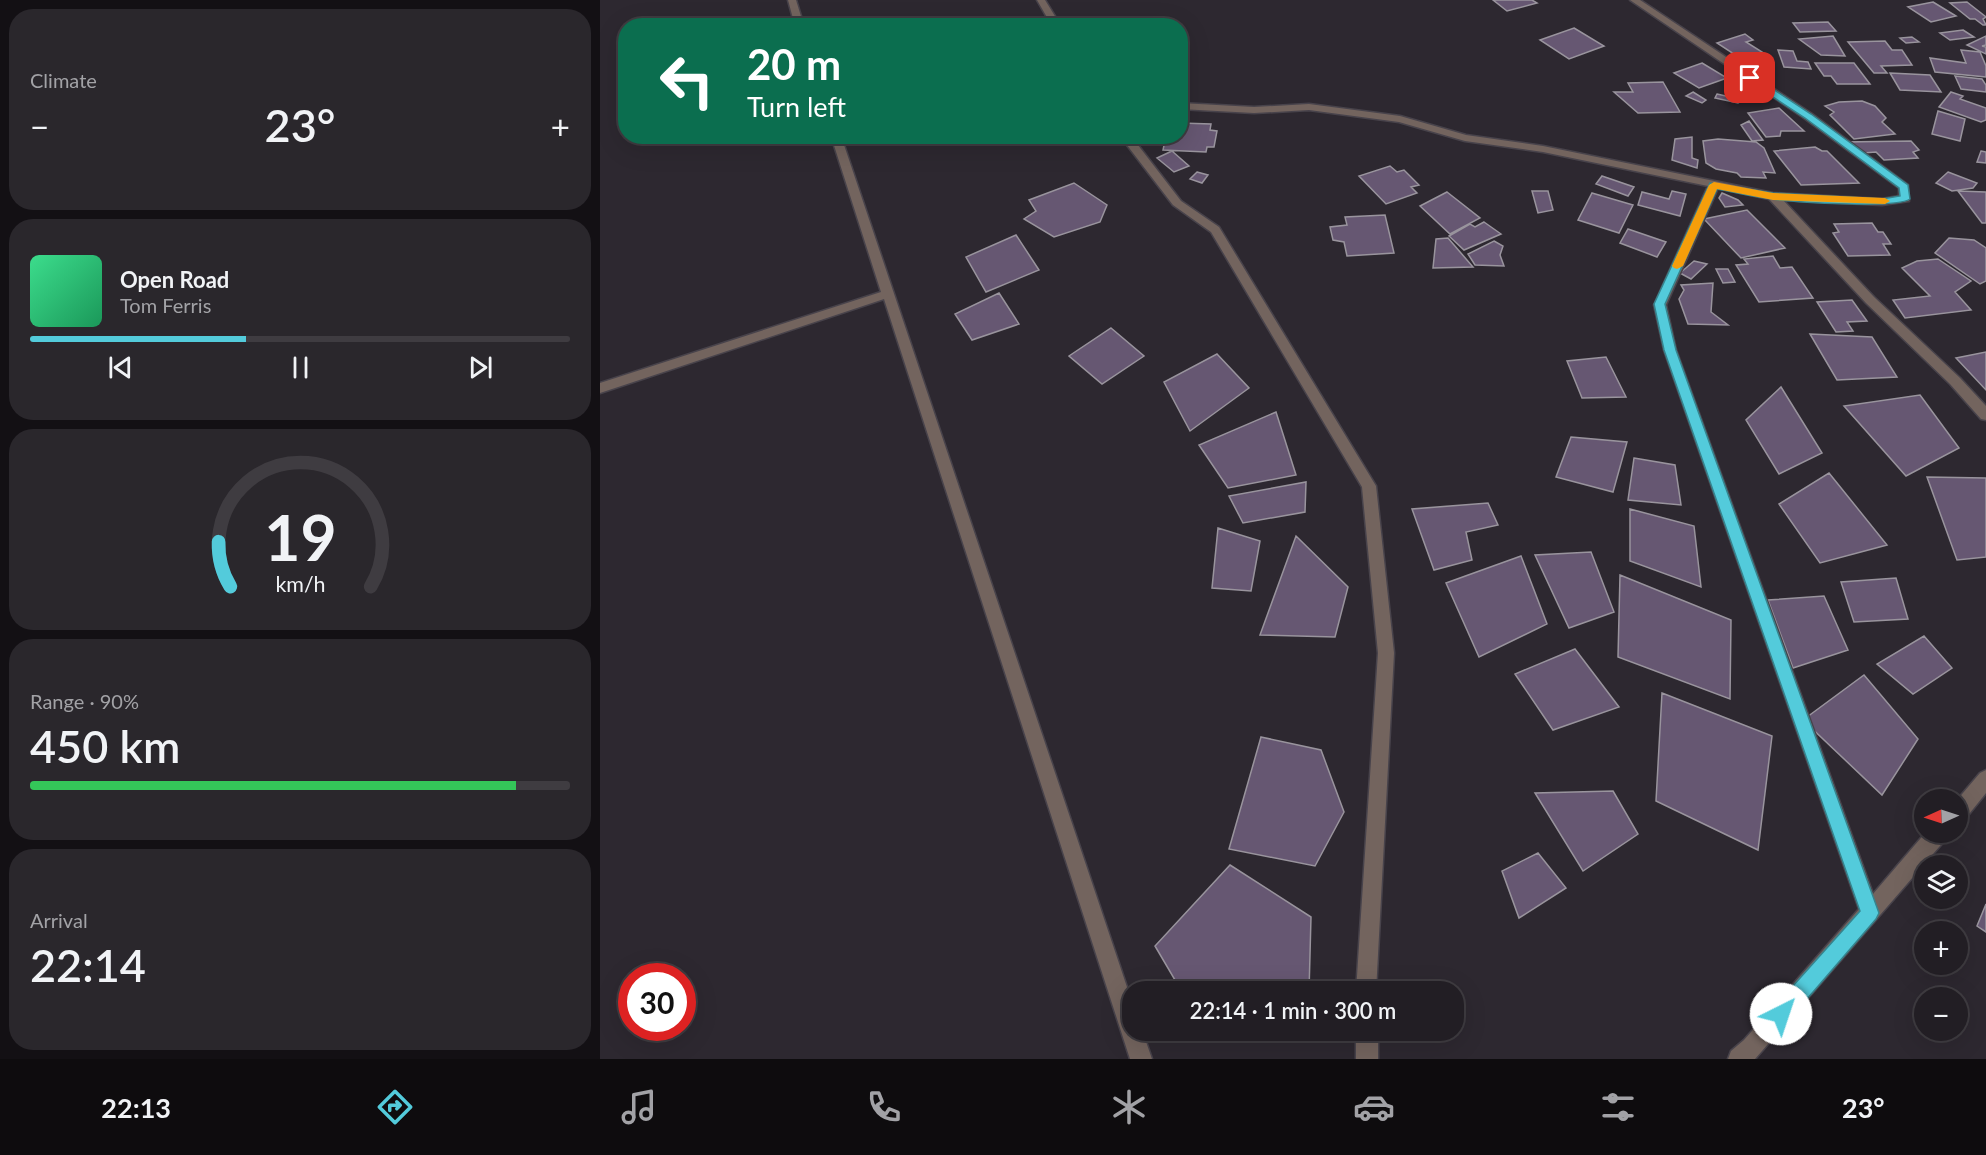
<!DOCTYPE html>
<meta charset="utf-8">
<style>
body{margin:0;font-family:Lato,sans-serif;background:#2a272c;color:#f1f3f6;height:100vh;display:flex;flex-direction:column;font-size:22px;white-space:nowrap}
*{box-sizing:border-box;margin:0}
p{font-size:20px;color:#a2a2a6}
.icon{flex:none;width:33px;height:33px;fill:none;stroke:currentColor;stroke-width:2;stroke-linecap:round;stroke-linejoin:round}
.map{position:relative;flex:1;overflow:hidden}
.panel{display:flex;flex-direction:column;gap:9px;padding:9px;background:#131014;width:600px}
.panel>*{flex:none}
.hud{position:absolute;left:18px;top:18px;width:570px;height:126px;border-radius:24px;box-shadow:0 6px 24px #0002,0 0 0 2px #3f3c41;background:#0b6e4f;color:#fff;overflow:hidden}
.needle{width:39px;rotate:267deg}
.buttons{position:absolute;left:1314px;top:789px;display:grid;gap:12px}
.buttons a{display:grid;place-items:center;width:54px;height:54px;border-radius:50%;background:#221e24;box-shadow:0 6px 24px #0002,0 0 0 2px #3f3c41;font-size:30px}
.speed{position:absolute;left:18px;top:963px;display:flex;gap:12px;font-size:30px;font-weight:700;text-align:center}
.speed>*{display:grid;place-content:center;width:78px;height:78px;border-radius:50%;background:#221e24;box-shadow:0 6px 24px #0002,0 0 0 2px #3f3c41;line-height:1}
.speed .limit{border:9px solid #d22;background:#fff;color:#111}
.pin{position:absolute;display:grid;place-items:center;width:51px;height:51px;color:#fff;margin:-26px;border-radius:12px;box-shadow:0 3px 9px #0006}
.me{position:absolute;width:66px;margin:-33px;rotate:41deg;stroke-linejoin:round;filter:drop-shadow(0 0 4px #0008)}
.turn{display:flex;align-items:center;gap:21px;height:126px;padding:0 30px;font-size:27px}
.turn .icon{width:78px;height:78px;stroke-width:2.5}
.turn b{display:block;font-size:42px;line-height:51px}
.big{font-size:45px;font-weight:600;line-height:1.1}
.panel .card{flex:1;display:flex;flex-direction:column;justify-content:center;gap:9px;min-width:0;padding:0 21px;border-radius:24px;background:#2a272c}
.panel .dial{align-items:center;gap:0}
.dial svg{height:156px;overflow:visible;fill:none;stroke:#3f3c41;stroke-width:7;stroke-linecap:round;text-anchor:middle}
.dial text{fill:#f1f3f6;stroke:none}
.song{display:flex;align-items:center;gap:18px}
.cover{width:72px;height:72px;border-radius:9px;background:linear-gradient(135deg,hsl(150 70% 55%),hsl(150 70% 35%))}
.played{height:6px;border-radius:3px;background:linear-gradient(90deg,#53cbdb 40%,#3f3c41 40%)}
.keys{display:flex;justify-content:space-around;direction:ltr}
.heat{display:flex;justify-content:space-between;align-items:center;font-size:33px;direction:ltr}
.charge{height:9px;border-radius:4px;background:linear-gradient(90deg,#34c759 90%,#3f3c41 0)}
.trip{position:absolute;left:522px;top:981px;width:342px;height:60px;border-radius:24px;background:#221e24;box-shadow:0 6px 24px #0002,0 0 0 2px #3f3c41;font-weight:600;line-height:60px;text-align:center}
.tab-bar{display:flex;height:96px;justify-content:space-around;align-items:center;background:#0e0c0e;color:#a2a2a6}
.tab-bar .icon{width:42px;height:42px}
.tab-bar .on{color:#53cbdb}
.tab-bar b{font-size:27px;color:#f1f3f6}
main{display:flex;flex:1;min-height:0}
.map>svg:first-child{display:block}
.building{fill:#665772;stroke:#99949d;stroke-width:1.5}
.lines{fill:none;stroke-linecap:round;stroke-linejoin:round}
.minor-casing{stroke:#48434b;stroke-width:3}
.minor{fill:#73645e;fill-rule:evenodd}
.route{fill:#53cbdb;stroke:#36848e;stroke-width:1.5}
.slow{fill:#f59e0b}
</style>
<main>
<section class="panel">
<div class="card"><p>Climate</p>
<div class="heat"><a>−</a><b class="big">23°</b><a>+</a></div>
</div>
<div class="card">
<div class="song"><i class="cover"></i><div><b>Open Road</b><p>Tom Ferris</p></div></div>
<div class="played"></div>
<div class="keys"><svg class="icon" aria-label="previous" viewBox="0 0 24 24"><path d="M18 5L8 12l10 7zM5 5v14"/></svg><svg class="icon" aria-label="pause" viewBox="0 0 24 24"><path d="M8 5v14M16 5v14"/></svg><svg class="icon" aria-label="next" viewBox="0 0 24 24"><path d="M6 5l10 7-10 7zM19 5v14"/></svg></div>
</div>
<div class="card dial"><svg viewBox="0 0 100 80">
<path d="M14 69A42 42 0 1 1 86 69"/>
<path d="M14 69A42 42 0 0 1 8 46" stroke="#53cbdb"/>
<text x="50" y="56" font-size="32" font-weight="700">19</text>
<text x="50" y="72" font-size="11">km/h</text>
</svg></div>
<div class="card"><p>Range · 90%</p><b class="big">450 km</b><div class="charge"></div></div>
<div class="card"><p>Arrival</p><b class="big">22:14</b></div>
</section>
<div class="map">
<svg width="1386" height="1059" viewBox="0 0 1386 1059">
<rect width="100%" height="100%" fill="#2d2830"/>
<path class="building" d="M893,0H932L937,3L907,11Z
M1333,2L1356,16L1331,22L1308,7Z
M1367,2L1386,17L1383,19L1386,25H1383L1375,19H1370L1350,3Z
M1228,22L1236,31L1200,32L1193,23Z
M974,28L1004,46L969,59L940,40Z
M1363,30L1374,37L1350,40L1340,33Z
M1145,34L1153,40L1146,42L1170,57L1149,64L1117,43Z
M1233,36L1245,56L1221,55L1199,39Z
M1386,36V45L1382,46L1386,47V54L1367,45Z
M1312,37L1319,42L1306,43L1300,38Z
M1285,41L1292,50H1302L1312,65L1281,66L1287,73H1274L1248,42Z
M1178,50L1193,51L1197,61L1208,62L1211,69L1184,67Z
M1361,50L1380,52L1386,66V77L1335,72L1330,58L1366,63Z
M1102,63L1127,78L1099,88L1074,73Z
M1215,63H1254L1270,84H1237L1231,76H1224Z
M1290,73L1330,75L1341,92L1300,90Z
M1355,76L1382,79L1386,85V92L1361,89Z
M1063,82L1080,112L1038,113L1014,92H1033L1028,83Z
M1093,92L1106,100L1102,103L1086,96Z
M1351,92L1363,96L1360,99L1386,108V120L1381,122L1339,107Z
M1117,94L1130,97L1137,94L1146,98L1138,103L1115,98Z
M1262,101L1275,106L1286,118L1282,122L1295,134L1254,139L1230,115L1234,112L1225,106L1239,102Z
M1179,108L1204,131H1181L1180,136L1166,137L1148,113Z
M1338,111L1365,119L1360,141L1332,134Z
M1149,121L1163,140L1152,141L1141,125Z
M580,123L611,124L610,130L617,131L614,147H607L606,152L563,150L566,136H580Z
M538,136H551L554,142L543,145Z
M1092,137V158L1098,160L1097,168L1072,160L1075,139Z
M1118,139L1156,142L1164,148L1175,173L1163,172L1166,178L1141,177L1137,173L1116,169L1106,163L1103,141Z
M1311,141L1319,150L1313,152L1318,158L1284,160L1276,152L1263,153L1245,142Z
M1215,147L1222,151H1227L1259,183L1201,185L1174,151Z
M572,151L589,166L574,172L557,158Z
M1381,151L1386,152V163L1377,162Z
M790,166L797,172L804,170L819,185L811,187L817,193L786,204L759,176Z
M597,172L608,175L602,183L590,179Z
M1348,172L1377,183L1373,188L1352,191L1336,183Z
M1002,176L1034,187L1028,196L996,184Z
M474,183L507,205L500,222L454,237L424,219L436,211L429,200Z
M932,191H948L953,210L938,213Z
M1072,191L1086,194L1080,216L1038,205L1042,192L1069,199Z
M1358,191L1386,192V223H1382Z
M847,192L880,218L850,234L820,206Z
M992,193L1033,205L1019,233L978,220Z
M1122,193L1138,200L1143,205L1125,207L1119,198Z
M1147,210L1185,248L1141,258L1104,219Z
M785,215L794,253L747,256L744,242L733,240L730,227L747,225L745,217Z
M884,222L901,234L864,250L849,236L870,224L875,227Z
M1272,223L1278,232H1283L1291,244H1283L1290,255L1248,256L1233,233L1239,232L1234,224Z
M1028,229L1066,242L1057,257L1020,243Z
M416,235L439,270L386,292L366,257Z
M848,238L873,267L833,268L836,239Z
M1349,238L1374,240L1386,248V281L1380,284L1335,253Z
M894,241L903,246L900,255L904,266L875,265L868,254Z
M1173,256L1180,268L1192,267L1213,298L1159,302L1136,265L1148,264L1144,259Z
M1338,259L1371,281L1355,292L1371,310L1305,318L1293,300L1330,296L1302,268L1317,261Z
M1094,261L1107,264L1091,279L1080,273Z
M1116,269H1128L1135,282L1123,283Z
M1113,283L1111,312L1128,325L1088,324L1079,299L1084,290L1081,285Z
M399,293L419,324L372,340L355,314Z
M1252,300L1267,321L1247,322L1253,331L1236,332L1217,302Z
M511,328L544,356L502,384L469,356Z
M1210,334L1272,337L1297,377L1237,380Z
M1386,352V390L1356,358Z
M617,354L649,388L590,431L564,382Z
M1006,357L1026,397L982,398L967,361Z
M1181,387L1222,453L1179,474L1146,420Z
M1320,395L1359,448L1306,476L1244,406Z
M676,412L696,475L628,488L599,445Z
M971,437L1027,442L1013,492L956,477Z
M1034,458L1075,465L1081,505L1028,500Z
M1229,473L1287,545L1220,563L1179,504Z
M1327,477L1386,478V557L1357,560Z
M706,482L705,512L643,523L629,496Z
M888,503L898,525L866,532L872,560L834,570L812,509Z
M1030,509L1094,526L1101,587L1030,561Z
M618,528L660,541L651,591L612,588Z
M696,536L748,587L735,637L660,635Z
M991,552L1014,612L969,628L935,555Z
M921,556L947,624L879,657L846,583Z
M1020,575L1131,620L1130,699L1018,657Z
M1296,578L1308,619L1254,622L1241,582Z
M1224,596L1248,650L1193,668L1168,600Z
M1324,636L1352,668L1313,694L1277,664Z
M975,649L1019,707L953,730L915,674Z
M1264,675L1318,739L1282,795L1203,720Z
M1062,693L1172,736L1158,850L1056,801Z
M661,737L721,750L744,812L715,866L629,849Z
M1013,791L1038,834L983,871L935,793Z
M938,853L966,888L919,918L902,871Z
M630,865L711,917L709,992H582L555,946Z
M1386,904V932L1377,926Z"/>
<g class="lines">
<g class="minor-casing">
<path id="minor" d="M188,0H196L204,26H195Z
M437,0H445L461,26H452Z
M1030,0H1040L1212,114L1308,185L1309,201L1282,205L1183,200L1274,297L1360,378L1386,406V420L1381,419L1350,384L1266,303L1169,199L1118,188L1066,305L1076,350L1273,894L1326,832H1348L1346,839L1155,1059H1128L1131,1051L1144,1040L1259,909L1064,350L1054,305L1108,186L943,152L865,141L799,122L709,110L654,113L580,109V103L654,107L709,104L800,116L866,135L943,146L1173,193L1282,199L1299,196V188L1204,118Z
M231,136H241L532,1002V1030H542L552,1059H530L284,299L0,393V383L281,292Z
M520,136H531L581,201L619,227L776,486L794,653L776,992H756L778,653L762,487L611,232L573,205Z
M1386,770V793L1365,819L1358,821L1357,800L1380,773Z
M756,1030H778V1059H756Z"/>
</g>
<use href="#minor" class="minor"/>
</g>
<path class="route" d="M1147,76H1153L1211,114L1308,185L1310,199C1296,209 1194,202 1172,199C1153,197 1135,192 1117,189L1065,304L1076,350L1279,913L1276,919L1188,1021L1181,1024L1174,1021L1172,1014L1174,1007L1260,911L1064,350L1054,304L1110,183L1173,193L1282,199L1300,196L1299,188L1205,118L1147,80Z"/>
<path class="slow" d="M1114,182L1173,193L1285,198L1290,201L1285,204L1173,200L1117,189L1083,266L1077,269L1074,268L1072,266L1109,185Z"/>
</svg>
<div class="buttons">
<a><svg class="needle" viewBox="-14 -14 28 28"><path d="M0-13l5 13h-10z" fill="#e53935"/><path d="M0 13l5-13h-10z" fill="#a2a2a6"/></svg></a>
<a><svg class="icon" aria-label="layers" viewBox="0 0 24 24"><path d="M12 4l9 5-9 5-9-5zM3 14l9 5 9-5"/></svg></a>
<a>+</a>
<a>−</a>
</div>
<div class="speed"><div class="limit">30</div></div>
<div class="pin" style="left:1150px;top:78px;background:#d93025"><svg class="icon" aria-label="arrive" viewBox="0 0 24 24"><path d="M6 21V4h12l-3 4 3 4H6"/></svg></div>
<svg class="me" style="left:1181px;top:1014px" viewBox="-20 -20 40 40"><circle r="19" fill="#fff"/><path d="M0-13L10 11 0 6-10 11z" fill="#53cbdb"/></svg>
<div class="trip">22:14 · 1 min · 300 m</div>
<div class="hud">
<div class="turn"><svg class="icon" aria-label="left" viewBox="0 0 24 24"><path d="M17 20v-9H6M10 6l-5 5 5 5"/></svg><div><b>20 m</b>Turn left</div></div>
</div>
</div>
</main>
<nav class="tab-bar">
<b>22:13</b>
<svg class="icon on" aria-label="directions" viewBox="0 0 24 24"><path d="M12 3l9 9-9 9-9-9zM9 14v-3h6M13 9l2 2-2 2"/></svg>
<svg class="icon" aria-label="music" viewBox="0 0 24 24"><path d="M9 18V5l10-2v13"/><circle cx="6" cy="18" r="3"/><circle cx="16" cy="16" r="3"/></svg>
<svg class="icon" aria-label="phone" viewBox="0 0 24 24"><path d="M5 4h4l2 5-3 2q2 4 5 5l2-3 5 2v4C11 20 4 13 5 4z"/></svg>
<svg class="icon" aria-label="climate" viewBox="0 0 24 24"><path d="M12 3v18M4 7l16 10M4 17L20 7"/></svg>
<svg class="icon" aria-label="car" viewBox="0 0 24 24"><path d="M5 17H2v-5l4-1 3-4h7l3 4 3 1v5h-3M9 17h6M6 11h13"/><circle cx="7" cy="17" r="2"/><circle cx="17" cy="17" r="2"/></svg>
<svg class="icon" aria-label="filters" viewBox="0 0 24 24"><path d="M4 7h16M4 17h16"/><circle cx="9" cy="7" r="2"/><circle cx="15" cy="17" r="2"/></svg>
<b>23°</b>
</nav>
